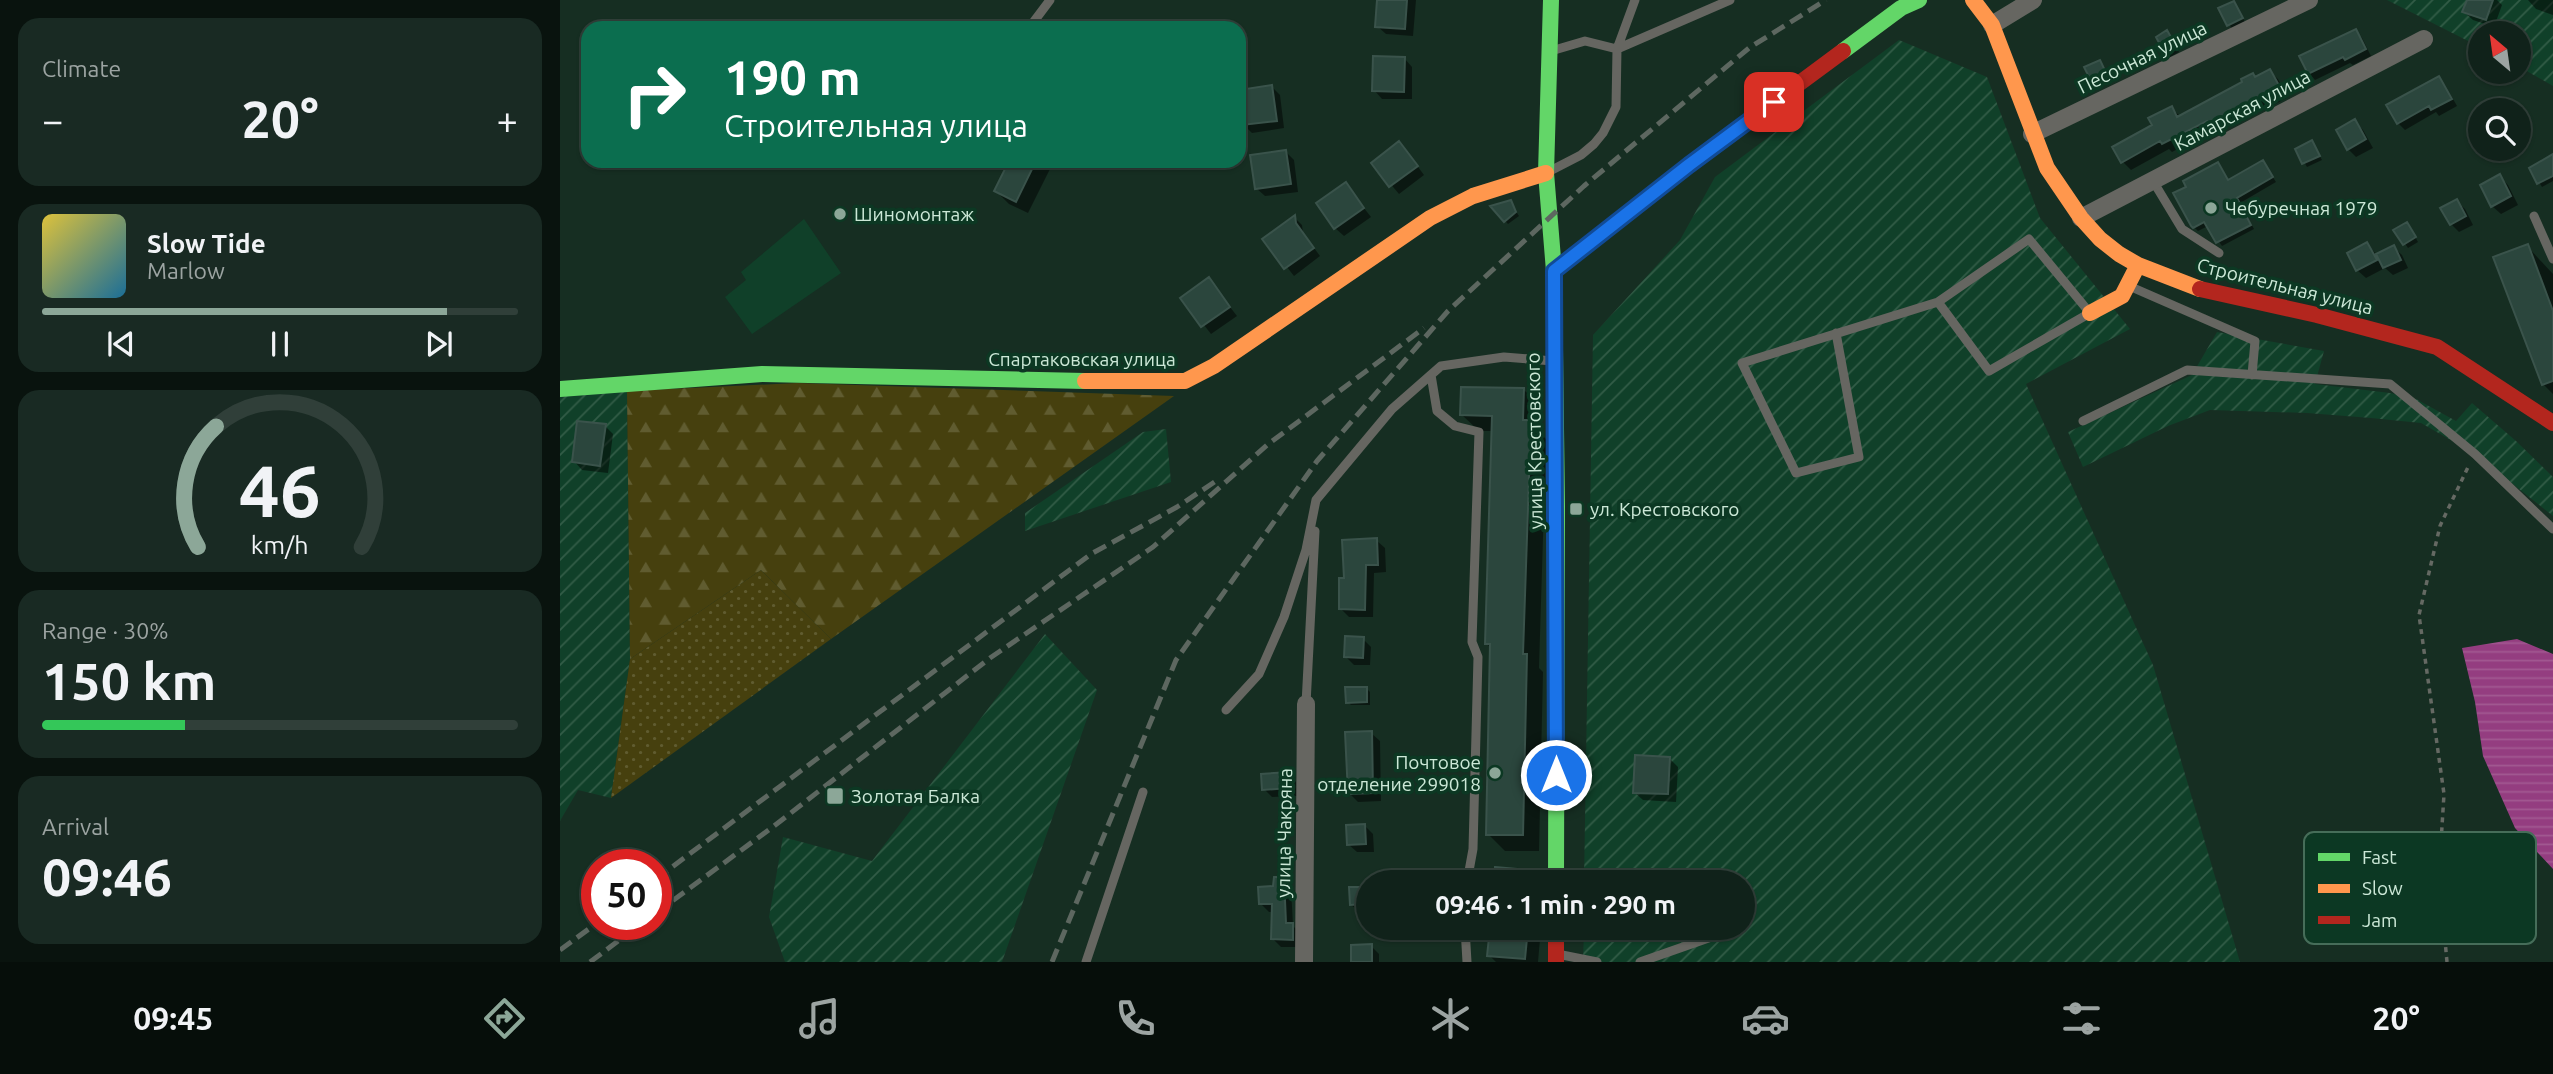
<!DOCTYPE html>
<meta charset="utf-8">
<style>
body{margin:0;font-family:Ubuntu,sans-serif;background:#192a23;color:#f1f3f6;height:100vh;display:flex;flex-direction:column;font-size:26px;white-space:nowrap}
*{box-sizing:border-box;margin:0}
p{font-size:23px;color:#9ca4a2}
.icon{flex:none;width:38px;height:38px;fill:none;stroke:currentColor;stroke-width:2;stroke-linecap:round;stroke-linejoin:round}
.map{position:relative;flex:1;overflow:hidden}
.drawer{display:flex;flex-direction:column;gap:18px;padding:18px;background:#09130e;width:560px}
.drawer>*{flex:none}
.top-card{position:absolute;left:21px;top:21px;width:665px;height:147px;border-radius:21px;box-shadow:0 2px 5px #0004,0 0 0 2px #303f39;background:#0b6e4f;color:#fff;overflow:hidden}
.needle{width:46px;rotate:331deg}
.tools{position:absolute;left:1908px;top:21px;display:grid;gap:14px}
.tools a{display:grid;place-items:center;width:63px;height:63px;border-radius:50%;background:#10221a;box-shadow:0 2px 5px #0004,0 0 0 2px #303f39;font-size:35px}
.speed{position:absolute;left:21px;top:849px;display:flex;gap:14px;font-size:35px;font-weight:700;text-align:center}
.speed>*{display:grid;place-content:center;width:91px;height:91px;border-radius:50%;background:#10221a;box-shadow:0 2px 5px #0004,0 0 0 2px #303f39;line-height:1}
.speed .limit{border:10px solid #d22;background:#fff;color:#111}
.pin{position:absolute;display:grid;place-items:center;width:60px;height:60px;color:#fff;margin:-30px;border-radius:14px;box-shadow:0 4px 10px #0006}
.me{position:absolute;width:77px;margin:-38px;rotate:0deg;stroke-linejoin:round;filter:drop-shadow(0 0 5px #0008)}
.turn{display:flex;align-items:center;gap:24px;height:147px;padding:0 28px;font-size:32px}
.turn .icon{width:91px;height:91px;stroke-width:2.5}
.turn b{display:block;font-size:49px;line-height:60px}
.big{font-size:52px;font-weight:600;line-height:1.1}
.drawer .tile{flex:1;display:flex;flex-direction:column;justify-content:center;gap:10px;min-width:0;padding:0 24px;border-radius:21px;background:#192a23}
.drawer .dial{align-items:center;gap:0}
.dial svg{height:182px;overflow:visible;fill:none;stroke:#303f39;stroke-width:7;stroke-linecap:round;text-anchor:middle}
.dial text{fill:#f1f3f6;stroke:none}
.song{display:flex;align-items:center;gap:21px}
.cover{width:84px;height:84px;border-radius:10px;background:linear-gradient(135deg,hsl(50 70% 55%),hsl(200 70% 35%))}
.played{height:7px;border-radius:4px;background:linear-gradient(90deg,#8ca798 85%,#303f39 85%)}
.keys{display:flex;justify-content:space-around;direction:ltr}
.heat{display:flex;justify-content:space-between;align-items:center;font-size:38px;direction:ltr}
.charge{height:10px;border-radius:5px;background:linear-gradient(90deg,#34c759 30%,#303f39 0)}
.trip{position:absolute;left:796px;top:870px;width:399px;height:70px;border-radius:35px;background:#10221a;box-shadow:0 2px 5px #0004,0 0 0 2px #303f39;font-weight:600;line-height:70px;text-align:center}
.dock{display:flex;height:112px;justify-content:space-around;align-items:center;background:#060e0a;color:#9ca4a2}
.dock .icon{width:49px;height:49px}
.dock .selected{color:#8ca798}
.dock b{font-size:32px;color:#f1f3f6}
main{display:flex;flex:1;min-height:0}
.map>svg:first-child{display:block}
.built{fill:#104029}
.industrial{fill:url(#industrial-furrows)}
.grass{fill:url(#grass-dots)}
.forest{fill:url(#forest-firs)}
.water{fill:url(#water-rules)}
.shadow{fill:#0007}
.building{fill:#2b463d;stroke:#3a534b;stroke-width:2}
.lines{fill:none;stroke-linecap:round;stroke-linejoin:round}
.path{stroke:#656963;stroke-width:3.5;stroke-dasharray:5 5;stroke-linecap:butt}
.lane{stroke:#666661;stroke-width:9}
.street{stroke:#666661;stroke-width:18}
.fast{stroke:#63d668;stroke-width:16}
.slow{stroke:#ff974d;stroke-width:16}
.jam{stroke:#b3261e;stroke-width:16}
.rail{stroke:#5d6760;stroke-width:5;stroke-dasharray:14 7;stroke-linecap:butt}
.route-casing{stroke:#114b97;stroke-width:18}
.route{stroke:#1a73e8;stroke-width:12}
.poi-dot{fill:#8ca798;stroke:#0c3823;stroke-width:2.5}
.labels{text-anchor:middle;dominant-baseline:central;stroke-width:7;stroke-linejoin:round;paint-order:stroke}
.street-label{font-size:19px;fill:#cce8d7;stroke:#0c3823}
.poi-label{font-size:19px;fill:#cce8d7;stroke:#0c3823;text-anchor:start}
.key{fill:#0c3823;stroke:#466d59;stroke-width:2}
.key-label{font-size:19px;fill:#cce8d7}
</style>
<main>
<section class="drawer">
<div class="tile"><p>Climate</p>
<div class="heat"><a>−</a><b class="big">20°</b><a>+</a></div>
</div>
<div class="tile">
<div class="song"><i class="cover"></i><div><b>Slow Tide</b><p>Marlow</p></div></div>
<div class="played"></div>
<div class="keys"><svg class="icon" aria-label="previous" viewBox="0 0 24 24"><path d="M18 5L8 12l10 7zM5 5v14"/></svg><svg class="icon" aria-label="pause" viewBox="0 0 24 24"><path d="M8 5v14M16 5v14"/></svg><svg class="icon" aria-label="next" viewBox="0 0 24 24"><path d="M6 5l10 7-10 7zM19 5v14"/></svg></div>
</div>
<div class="tile dial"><svg viewBox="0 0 100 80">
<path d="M14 69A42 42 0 1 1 86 69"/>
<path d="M14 69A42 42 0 0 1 22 16" stroke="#8ca798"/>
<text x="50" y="56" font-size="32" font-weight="700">46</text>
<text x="50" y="72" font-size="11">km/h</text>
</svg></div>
<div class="tile"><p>Range · 30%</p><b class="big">150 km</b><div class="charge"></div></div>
<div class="tile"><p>Arrival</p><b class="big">09:46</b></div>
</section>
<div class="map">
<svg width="1993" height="962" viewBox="0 0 1993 962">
<defs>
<pattern id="industrial-furrows" width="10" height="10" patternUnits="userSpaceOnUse" patternTransform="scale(1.75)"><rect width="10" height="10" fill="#104029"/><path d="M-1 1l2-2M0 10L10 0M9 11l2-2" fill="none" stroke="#325c47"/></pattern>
<pattern id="grass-dots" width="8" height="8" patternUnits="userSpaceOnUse" patternTransform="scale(1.75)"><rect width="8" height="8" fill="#46400e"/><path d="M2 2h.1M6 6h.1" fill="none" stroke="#605c30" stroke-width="1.8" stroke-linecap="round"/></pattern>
<pattern id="forest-firs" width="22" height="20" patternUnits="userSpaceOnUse" patternTransform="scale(1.75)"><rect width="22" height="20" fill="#46400e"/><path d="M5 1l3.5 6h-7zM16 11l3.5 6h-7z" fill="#605c30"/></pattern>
<pattern id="water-rules" width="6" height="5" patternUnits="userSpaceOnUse" patternTransform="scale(1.75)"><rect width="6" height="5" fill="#943d80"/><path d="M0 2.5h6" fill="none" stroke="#a25991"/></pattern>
</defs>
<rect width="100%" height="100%" fill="#162e22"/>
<path class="built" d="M244,219L281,273L192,334L165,297L186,280L181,272Z"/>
<path class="industrial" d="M1827,0H1993V86L1958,66V33H1920V47Z
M1339,40L1427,77L1480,218L1570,329L1466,384L1593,665L1680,962H1023L1024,928H1183V882H1024L1033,335L1120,240L1155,177Z
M1657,332L1764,351L1755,384L1830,393L1856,399L1896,421L1912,403L1956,441L1993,477V516L1915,454L1861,423L1811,418L1747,413L1650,410L1608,426L1523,467L1508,432L1632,375Z
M67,384L70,659L51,798L18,790L0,821V389Z
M606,429L611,482L465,531V513L583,432Z
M485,634L537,690L442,962H225L209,917L223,837L312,861Z"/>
<path class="grass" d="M201,570L271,639L51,798L70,659Z"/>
<path class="forest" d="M237,383L614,396L271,639L201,570L70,659L67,391Z"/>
<path class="water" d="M1957,639L1993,654V869L1955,828L1923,756L1915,702L1902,648Z"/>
<path class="shadow" d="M819,0H856L853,36L826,34L817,26Z
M1908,0H1937L1942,5L1934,27L1913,20L1904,12Z
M1968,0H1993V15L1976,9Z
M1674,3L1685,22L1672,29L1661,9Z
M1796,31L1802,38L1811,56L1793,65L1790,63L1755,80L1749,73Z
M1607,32L1619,52L1610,57L1607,53Z
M844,58L852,67V99H822L814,90Z
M1539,62L1550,81L1538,87L1534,84Z
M1709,71L1718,79L1728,97L1707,109L1704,106L1658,131L1656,129L1612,152L1609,149L1571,170L1563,162L1611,108L1621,117Z
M1879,78L1885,85L1897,106L1879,116L1876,112L1845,130L1838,123Z
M712,87L720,95L724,128L692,133L683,124Z
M1795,122L1803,130L1813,148L1796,157L1788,149Z
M1752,143L1762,160L1747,167L1737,150Z
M726,152L734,160L738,192L705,196L696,188Z
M847,152L864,175L839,194L813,163Z
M1993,158V181L1982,187L1971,169Z
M451,161H494L468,213L449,204L436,191Z
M1703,162L1716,182L1680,203L1694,229L1662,246L1648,226L1638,231L1632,225L1628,187L1658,165L1669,182Z
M1940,177L1948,185L1958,205L1941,214L1932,206Z
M785,184L811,217L784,236L775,228Z
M1896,201L1905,209L1913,225L1899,232L1891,224Z
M950,202L959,216L948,224L933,207Z
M735,218L742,225L743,233L760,256L734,276L705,239Z
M1850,228L1858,242L1848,248L1836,230Z
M1807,244L1817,255L1833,247L1842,255L1848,268L1833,275L1825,268L1806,278L1797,270Z
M1967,246L1993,274V394L1983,384Z
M649,280L677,316L651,334L623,298Z
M963,389L980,406L979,432L986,439L979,668L983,672L979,851H945L928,834L932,649L927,644L934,431H919L902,415Z
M45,426L53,434L48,473L22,470L14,461Z
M816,540L825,548L826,572L814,573L813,617H789L781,609L785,579Z
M803,639L811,647L810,665H794L786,657Z
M806,688L810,692V705H791L788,702Z
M811,733L820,741L821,801L798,802L790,794Z
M1109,758L1118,767L1116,802L1083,800L1074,792Z
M728,774L736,782L737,796L712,797L704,789Z
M805,826L813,834L814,852H797L788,844Z
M723,879L731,887L733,926L740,933V947H721L713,939L714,912H709L701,904Z
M806,888L808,891V907L795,908L791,905Z
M931,928H981L978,962H936L929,955Z
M811,946L819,954V962H793Z"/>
<path class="building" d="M817,0H847L845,29L815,27Z
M1907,0H1933L1926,20L1902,12Z
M1674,1L1683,18L1667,26L1658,8Z
M1796,29L1806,49L1785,60L1783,57L1748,74L1739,56Z
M1607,30L1617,48L1605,54L1596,37Z
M813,56L845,57L844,92L812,91Z
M1540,60L1548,77L1533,85L1524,67Z
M1710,69L1721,89L1697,102L1696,99L1649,124L1647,121L1602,144L1600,141L1561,163L1552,147L1592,125L1588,118L1612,106L1617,117L1682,82L1681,79L1693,73L1695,77Z
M1879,76L1892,99L1871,110L1869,106L1837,124L1826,105Z
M712,85L717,121L682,125L679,90Z
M1795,119L1806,139L1787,150L1776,130Z
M1752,140L1760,156L1742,164L1735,149Z
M839,141L858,166L829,187L811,163Z
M726,150L731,184L695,189L690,155Z
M1993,154V176L1977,184L1969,168Z
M1703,160L1713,177L1677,198L1691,225L1656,243L1644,222L1633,228L1631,226L1613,193L1626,187L1623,181L1658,162L1668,180Z
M449,161H476L456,202L434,191Z
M1940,174L1951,196L1931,207L1920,185Z
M786,182L804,208L774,229L756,203Z
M1897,199L1906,216L1890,225L1880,208Z
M951,200L956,212L944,222L930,206Z
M735,215L736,223L754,248L724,269L702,239Z
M1847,222L1856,237L1843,245L1833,230Z
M1807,242L1817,260L1796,271L1787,253Z
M1968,244L1993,311V381L1982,385L1933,257Z
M1834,245L1841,260L1823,268L1816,254Z
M649,277L670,307L641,327L620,298Z
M901,387L964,388L963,420H971L963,654H967L963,835H926L930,644H925L932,416L900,415Z
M17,421L46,424L40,466L12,462Z
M817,538L818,565H806L805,610L779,609V578H784L782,540Z
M785,636L804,637L803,658L784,657Z
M785,687H807V702L786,703Z
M812,731L813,793L788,794L785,732Z
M1075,755L1110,757L1108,794L1073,793Z
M729,772V788L702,790L701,774Z
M805,824L806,844L787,845L786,825Z
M935,867L981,871V882H934Z
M714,877H724L726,923H733V940L711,939L712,904H699L698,887L713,886Z
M789,887H807V904L790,905Z
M930,928H968L965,959L927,956Z
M812,944V962H791V945Z"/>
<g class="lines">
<path class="path" d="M1887,962L1879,875L1884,794L1859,615L1880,526L1909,465"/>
<path class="lane" d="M469,28L490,0
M1057,49L1170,0
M1057,49L1075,0
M988,172L1021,155L1034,144L1043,133L1056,107L1057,49L1025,41L991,51
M1593,181L1622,229L1659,253
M1974,216L1993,259
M1569,286L1695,341L1692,375
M1276,333L1299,457L1236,473L1182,363L1378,302L1429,371L1530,313L1469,239L1378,302
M871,375L877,411L895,426L919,432L912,642L918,657L913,849L907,882
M1523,421L1627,370L1830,384L1915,454L1993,529
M746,704L755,531
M666,710L699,674L724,617L746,550L756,500L832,409L881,366L944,357L993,361
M905,928L907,962
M997,954L1037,962
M526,962L583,792
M1080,962L1160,934"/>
<path class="street" d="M1432,25L1473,0
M1472,134L1749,0
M1521,218L1864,39
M744,962L746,704"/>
<path class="fast" d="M991,0L986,173L994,271L997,506L996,882
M1283,51L1341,8L1359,0
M0,389L202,374L525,381"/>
<path class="slow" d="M1413,0L1432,25L1487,168L1521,218L1540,239L1559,254L1578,265L1640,289
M1530,313L1562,296L1578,265
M525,381H625L654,366L870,218L913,196L986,173"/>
<path class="jam" d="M994,271L1129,165L1283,51
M1640,289L1757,315L1877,347L1993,423
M996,928V962"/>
<path class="rail" d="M96,879L531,554L617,507L656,481
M96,913L214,826L430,658L593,547L707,445L864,328
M0,950L37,923
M30,962L81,924
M492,962L616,660L757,461L888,311L1024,186L1189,48L1266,0"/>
</g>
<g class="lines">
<g class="route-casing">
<path id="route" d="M996,775L994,271L1129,165L1214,102"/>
</g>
<use href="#route" class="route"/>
</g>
<g class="poi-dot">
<circle cx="1651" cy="208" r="7"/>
<circle cx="280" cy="214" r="7"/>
<rect x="1009" y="502" width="14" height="14" rx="3.5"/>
<circle cx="935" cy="773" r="7"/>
<rect x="266" y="787" width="18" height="18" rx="3.5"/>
</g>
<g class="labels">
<g class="street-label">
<text transform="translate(1582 57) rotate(-26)">Песочная улица</text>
<text transform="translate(1682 110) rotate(-28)">Камарская улица</text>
<text transform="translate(1725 286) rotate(14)">Строительная улица</text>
<text x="522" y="359">Спартаковская улица</text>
<text transform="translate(974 441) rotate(-91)">улица Крестовского</text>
<text transform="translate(724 833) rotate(-89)">улица Чакряна</text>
</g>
<g class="poi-label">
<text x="1665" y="208">Чебуречная 1979</text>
<text x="294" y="214">Шиномонтаж</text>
<text x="1030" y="509">ул. Крестовского</text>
<text x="921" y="762" text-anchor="end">Почтовое<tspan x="921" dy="22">отделение 299018</tspan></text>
<text x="291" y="796">Золотая Балка</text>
</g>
</g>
<rect x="1744" y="832" width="232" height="112" rx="10" class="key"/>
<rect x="1758" y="853" width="32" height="8" fill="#63d668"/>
<rect x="1758" y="884" width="32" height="9" fill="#ff974d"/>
<rect x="1758" y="916" width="32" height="8" fill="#b3261e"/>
<g class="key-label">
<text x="1802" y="864">Fast</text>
<text x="1802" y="895">Slow</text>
<text x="1802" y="927">Jam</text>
</g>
</svg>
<div class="tools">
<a><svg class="needle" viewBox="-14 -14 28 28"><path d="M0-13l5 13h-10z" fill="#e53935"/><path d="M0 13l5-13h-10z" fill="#9ca4a2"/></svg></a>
<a><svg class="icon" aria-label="search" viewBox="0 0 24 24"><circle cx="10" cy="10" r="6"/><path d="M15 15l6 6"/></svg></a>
</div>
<div class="speed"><div class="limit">50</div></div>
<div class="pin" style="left:1214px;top:102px;background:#d93025"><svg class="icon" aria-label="arrive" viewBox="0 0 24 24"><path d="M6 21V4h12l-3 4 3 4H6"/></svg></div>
<svg class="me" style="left:996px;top:775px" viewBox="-20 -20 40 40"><circle r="17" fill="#1a73e8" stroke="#fff" stroke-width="3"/><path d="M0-11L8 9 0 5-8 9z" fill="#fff"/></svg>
<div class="trip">09:46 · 1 min · 290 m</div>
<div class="top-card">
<div class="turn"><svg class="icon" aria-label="right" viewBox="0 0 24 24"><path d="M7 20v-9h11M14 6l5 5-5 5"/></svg><div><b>190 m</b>Строительная улица</div></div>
</div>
</div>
</main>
<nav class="dock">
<b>09:45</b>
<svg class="icon selected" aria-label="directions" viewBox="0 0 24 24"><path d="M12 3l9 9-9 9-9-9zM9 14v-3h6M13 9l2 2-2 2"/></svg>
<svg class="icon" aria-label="music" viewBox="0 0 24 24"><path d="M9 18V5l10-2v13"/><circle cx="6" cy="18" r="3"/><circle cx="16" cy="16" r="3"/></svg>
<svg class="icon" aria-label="phone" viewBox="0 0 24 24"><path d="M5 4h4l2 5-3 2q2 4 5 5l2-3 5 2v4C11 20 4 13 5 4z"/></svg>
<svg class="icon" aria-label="climate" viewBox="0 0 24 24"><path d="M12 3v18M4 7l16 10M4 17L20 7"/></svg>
<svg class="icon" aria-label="car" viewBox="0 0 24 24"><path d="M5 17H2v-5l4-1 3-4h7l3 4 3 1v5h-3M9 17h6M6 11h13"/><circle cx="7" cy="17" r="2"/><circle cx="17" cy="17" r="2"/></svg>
<svg class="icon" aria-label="filters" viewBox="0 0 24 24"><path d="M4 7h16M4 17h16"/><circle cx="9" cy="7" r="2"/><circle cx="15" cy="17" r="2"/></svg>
<b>20°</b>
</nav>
